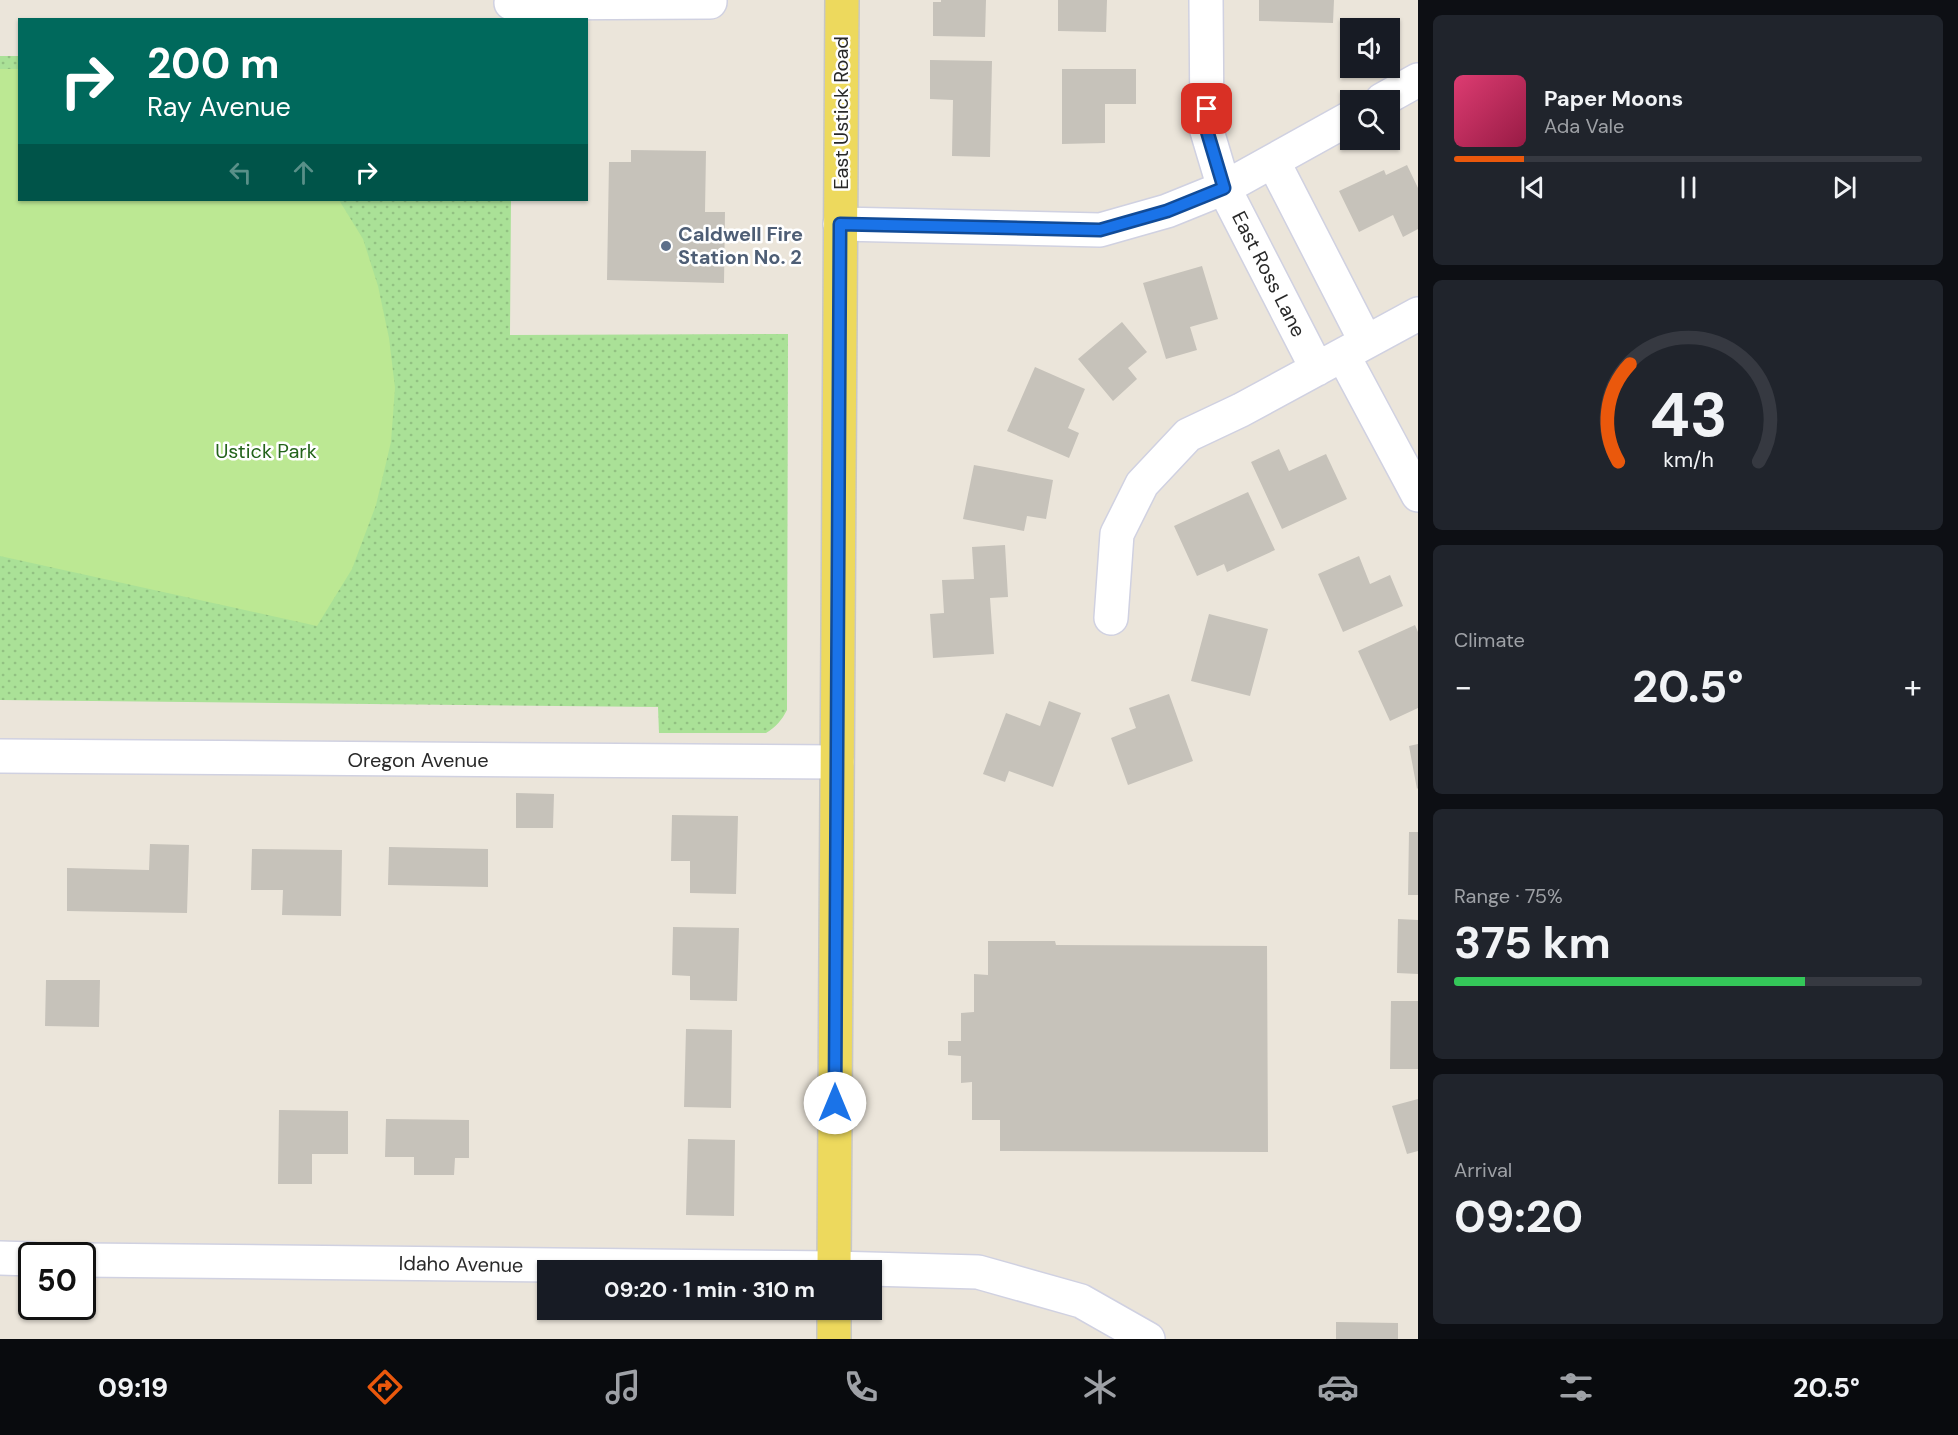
<!DOCTYPE html>
<meta charset="utf-8">
<style>
body{margin:0;font-family:"DM Sans",sans-serif;background:#20242c;color:#f1f3f6;height:100vh;display:flex;flex-direction:column;font-size:22px;white-space:nowrap}
*{box-sizing:border-box;margin:0}
p{font-size:20px;color:#9ea1a6}
.icon{flex:none;width:33px;height:33px;fill:none;stroke:currentColor;stroke-width:2;stroke-linecap:round;stroke-linejoin:round}
.map{position:relative;flex:1;overflow:hidden}
.side{display:flex;flex-direction:column;gap:15px;padding:15px;background:#0d0f14;width:540px}
.side>*{flex:none}
.banner{position:absolute;left:18px;top:18px;width:570px;height:183px;border-radius:0px;box-shadow:0 2px 4px #0004;background:#00695c;color:#fff;overflow:hidden}
.buttons{position:absolute;left:1340px;top:18px;display:grid;gap:12px}
.buttons a{display:grid;place-items:center;width:60px;height:60px;border-radius:0px;background:#171b24;box-shadow:0 2px 4px #0004;font-size:30px}
.speed{position:absolute;left:18px;top:1242px;display:flex;gap:12px;font-size:30px;font-weight:700;text-align:center}
.speed>*{display:grid;place-content:center;width:78px;height:78px;border-radius:50%;background:#171b24;box-shadow:0 2px 4px #0004;line-height:1}
.speed .limit{border:3px solid #111;border-radius:9px;background:#fff;color:#111}
.pin{position:absolute;display:grid;place-items:center;width:51px;height:51px;color:#fff;margin:-26px;border-radius:12px;box-shadow:0 3px 9px #0006}
.me{position:absolute;width:66px;margin:-33px;rotate:0deg;stroke-linejoin:round;filter:drop-shadow(0 0 4px #0008)}
.turn{display:flex;align-items:center;gap:21px;height:126px;padding:0 30px;font-size:27px}
.turn .icon{width:78px;height:78px;stroke-width:2.5}
.turn b{display:block;font-size:42px;line-height:51px}
.lanes{display:flex;align-items:center;height:57px;padding:0 30px;background:#0003;justify-content:center;gap:30px;direction:ltr}
.lanes .off{opacity:.35}
.big{font-size:45px;font-weight:700;line-height:1.1}
.side .widget{flex:1;display:flex;flex-direction:column;justify-content:center;gap:9px;min-width:0;padding:0 21px;border-radius:9px;background:#20242c}
.side .dial{align-items:center;gap:0}
.dial svg{height:156px;overflow:visible;fill:none;stroke:#363941;stroke-width:7;stroke-linecap:round;text-anchor:middle}
.dial text{fill:#f1f3f6;stroke:none}
.song{display:flex;align-items:center;gap:18px}
.cover{width:72px;height:72px;border-radius:9px;background:linear-gradient(135deg,hsl(340 70% 55%),hsl(340 70% 35%))}
.played{height:6px;border-radius:3px;background:linear-gradient(90deg,#ea580c 15%,#363941 15%)}
.keys{display:flex;justify-content:space-around;direction:ltr}
.heat{display:flex;justify-content:space-between;align-items:center;font-size:33px;direction:ltr}
.charge{height:9px;border-radius:4px;background:linear-gradient(90deg,#34c759 75%,#363941 0)}
.trip{position:absolute;left:537px;top:1260px;width:345px;height:60px;border-radius:0px;background:#171b24;box-shadow:0 2px 4px #0004;font-weight:700;line-height:60px;text-align:center}
.menu{display:flex;height:96px;justify-content:space-around;align-items:center;background:#090b0e;color:#9ea1a6}
.menu .icon{width:42px;height:42px}
.menu .selected{color:#ea580c}
.menu b{font-size:27px;color:#f1f3f6}
main{display:flex;flex:1;min-height:0}
.map>svg:first-child{display:block}
.park{fill:url(#park-dots)}
.pitch{fill:#bce893}
.building{fill:#c6c2ba}
.lines{fill:none;stroke-linecap:round;stroke-linejoin:round}
.minor-casing{stroke:#d0d1e1;stroke-width:36}
.major-casing{stroke:#c7c7c7;stroke-width:36}
.minor{stroke:#fff;stroke-width:33}
.major{stroke:#edd95d;stroke-width:33}
.route-casing{stroke:#114b97;stroke-width:15}
.route{stroke:#1a73e8;stroke-width:10}
.service-dot{fill:#5c6f8a;stroke:#fff;stroke-width:2}
.labels{text-anchor:middle;dominant-baseline:central;stroke-width:5;stroke-linejoin:round;paint-order:stroke}
.street-label{font-size:20px;fill:#292929;stroke:#fff}
.service-label{font-size:20px;font-weight:bold;fill:#4e5e75;stroke:#fff;text-anchor:start}
.park-label{font-size:20px;fill:#23631b;stroke:#fff}
</style>
<main>
<div class="map">
<svg width="1418" height="1339" viewBox="0 0 1418 1339">
<defs>
<pattern id="park-dots" width="8" height="8" patternUnits="userSpaceOnUse" patternTransform="scale(1.5)"><rect width="8" height="8" fill="#aae197"/><path d="M2 2h.1M6 6h.1" fill="none" stroke="#92c182" stroke-width="1.8" stroke-linecap="round"/></pattern>
</defs>
<rect width="100%" height="100%" fill="#ebe5da"/>
<path class="park" d="M0,56H19L20,200H511L510,335L788,334L787,710C782,720 776,727 766,733H659L658,707L0,700Z"/>
<path class="pitch" d="M0,69H19L20,200H339L363,239L378,286L389,338L395,388L391,442L376,505L352,569L317,626L0,556Z"/>
<path class="building" d="M941,0H986L985,37L933,36V2H941Z
M1058,0H1107L1106,32L1058,31Z
M1259,0H1334L1333,23L1259,21Z
M930,60L992,61L990,157L952,156L953,100L930,99Z
M1062,69H1136V104H1105V143L1062,144Z
M631,150L706,151L705,212H725L724,283L607,280L609,162H631Z
M1407,165L1418,188V229L1403,237L1393,215L1359,232L1339,191L1384,170L1386,175Z
M1202,266L1218,319L1190,327L1197,350L1166,359L1143,283Z
M1122,322L1147,352L1128,368L1137,379L1113,401L1078,359Z
M1035,367L1085,389L1068,428L1079,433L1069,458L1007,431Z
M1279,449L1289,471L1326,454L1347,499L1282,529L1251,462Z
M974,465L1053,480L1046,519L1027,516L1024,531L963,519Z
M1248,492L1275,550L1227,572L1224,564L1197,576L1174,526Z
M1005,545L1008,597L990,598L994,654L933,658L930,614L944,613L942,580L974,579L972,547Z
M1359,556L1370,584L1390,575L1403,606L1343,632L1318,574Z
M1209,614L1268,629L1250,696L1191,681Z
M1415,625L1418,632V708L1390,721L1358,651Z
M1169,694L1193,761L1128,785L1111,738L1136,728L1129,708Z
M1049,701L1081,713L1053,787L1009,771L1005,782L983,774L1006,713L1040,726Z
M1418,744V788L1417,789L1409,746Z
M516,793L554,794L553,828H516Z
M672,815L738,816L736,894L690,893V861H671Z
M1409,832H1418V895H1408Z
M150,844L189,845L187,913L67,911V868L149,870Z
M389,847L488,849V887L388,885Z
M252,849L342,850L341,916L282,915L283,890H251Z
M1398,919L1418,920V974L1397,973Z
M673,927L739,928L737,1001L690,1000V976L672,975Z
M988,941H1055L1056,945L1267,946L1268,1152L1000,1151V1120H972V1082L961,1083V1056L948,1055V1041H961V1013L974,1012V974L988,975Z
M46,980H100L99,1027L45,1026Z
M1391,1001H1418V1069H1390Z
M686,1029L732,1030L731,1108L684,1107Z
M1418,1099V1151L1407,1154L1392,1106Z
M279,1110L348,1111V1154H312V1184H278Z
M386,1119L469,1120V1158H455L454,1175H414V1157H385Z
M688,1139L735,1140L734,1216L686,1215Z
M1336,1322L1398,1323V1339H1336Z"/>
<g class="lines">
<g class="minor-casing">
<path id="minor" d="M1206,0L1207,131L1224,188L1317,369
M511,3L710,2V0
M1382,100L1418,80
M1273,161L1366,342
M840,224L1100,230L1167,211L1224,188L1350,118
M1343,355L1418,495
M1111,618L1117,534L1142,484L1188,435L1241,410L1418,314
M0,756L837,762
M0,1258L32,1259
M82,1260L834,1268L978,1272L1081,1301L1148,1339"/>
</g>
<g class="major-casing">
<path id="major" d="M834,1270L842,0
M834,1339V1310"/>
</g>
<use href="#minor" class="minor"/>
<use href="#major" class="major"/>
</g>
<g class="lines">
<g class="route-casing">
<path id="route" d="M835,1103L840,224L1100,230L1167,211L1224,188L1207,131V109"/>
</g>
<use href="#route" class="route"/>
</g>
<circle class="service-dot" cx="666" cy="246" r="6"/>
<g class="labels">
<g class="street-label">
<text transform="translate(841 113) rotate(-90)">East Ustick Road</text>
<text transform="translate(1269 274) rotate(63)">East Ross Lane</text>
<text x="418" y="760">Oregon Avenue</text>
<text transform="translate(461 1264) rotate(1)">Idaho Avenue</text>
</g>
<g class="service-label">
<text x="678" y="234">Caldwell Fire<tspan x="678" dy="23">Station No. 2</tspan></text>
</g>
<g class="park-label">
<text x="266" y="451">Ustick Park</text>
</g>
</g>
</svg>
<div class="buttons">
<a><svg class="icon" aria-label="sound" viewBox="0 0 24 24"><path d="M4 9h4l5-4v14l-5-4H4zM17 9q2 3 0 6"/></svg></a>
<a><svg class="icon" aria-label="search" viewBox="0 0 24 24"><circle cx="10" cy="10" r="6"/><path d="M15 15l6 6"/></svg></a>
</div>
<div class="speed"><div class="limit">50</div></div>
<div class="pin" style="left:1207px;top:109px;background:#d93025"><svg class="icon" aria-label="arrive" viewBox="0 0 24 24"><path d="M6 21V4h12l-3 4 3 4H6"/></svg></div>
<svg class="me" style="left:835px;top:1103px" viewBox="-20 -20 40 40"><circle r="19" fill="#fff"/><path d="M0-13L10 11 0 6-10 11z" fill="#1a73e8"/></svg>
<div class="trip">09:20 · 1 min · 310 m</div>
<div class="banner">
<div class="turn"><svg class="icon" aria-label="right" viewBox="0 0 24 24"><path d="M7 20v-9h11M14 6l5 5-5 5"/></svg><div><b>200 m</b>Ray Avenue</div></div>
<div class="lanes"><svg class="icon off" aria-label="left" viewBox="0 0 24 24"><path d="M17 20v-9H6M10 6l-5 5 5 5"/></svg><svg class="icon off" aria-label="ahead" viewBox="0 0 24 24"><path d="M12 20V5M6 11l6-6 6 6"/></svg><svg class="icon" aria-label="right" viewBox="0 0 24 24"><path d="M7 20v-9h11M14 6l5 5-5 5"/></svg></div>
</div>
</div>
<section class="side">
<div class="widget">
<div class="song"><i class="cover"></i><div><b>Paper Moons</b><p>Ada Vale</p></div></div>
<div class="played"></div>
<div class="keys"><svg class="icon" aria-label="previous" viewBox="0 0 24 24"><path d="M18 5L8 12l10 7zM5 5v14"/></svg><svg class="icon" aria-label="pause" viewBox="0 0 24 24"><path d="M8 5v14M16 5v14"/></svg><svg class="icon" aria-label="next" viewBox="0 0 24 24"><path d="M6 5l10 7-10 7zM19 5v14"/></svg></div>
</div>
<div class="widget dial"><svg viewBox="0 0 100 80">
<path d="M14 69A42 42 0 1 1 86 69"/>
<path d="M14 69A42 42 0 0 1 20 19" stroke="#ea580c"/>
<text x="50" y="56" font-size="32" font-weight="700">43</text>
<text x="50" y="72" font-size="11">km/h</text>
</svg></div>
<div class="widget"><p>Climate</p>
<div class="heat"><a>−</a><b class="big">20.5°</b><a>+</a></div>
</div>
<div class="widget"><p>Range · 75%</p><b class="big">375 km</b><div class="charge"></div></div>
<div class="widget"><p>Arrival</p><b class="big">09:20</b></div>
</section>
</main>
<nav class="menu">
<b>09:19</b>
<svg class="icon selected" aria-label="directions" viewBox="0 0 24 24"><path d="M12 3l9 9-9 9-9-9zM9 14v-3h6M13 9l2 2-2 2"/></svg>
<svg class="icon" aria-label="music" viewBox="0 0 24 24"><path d="M9 18V5l10-2v13"/><circle cx="6" cy="18" r="3"/><circle cx="16" cy="16" r="3"/></svg>
<svg class="icon" aria-label="phone" viewBox="0 0 24 24"><path d="M5 4h4l2 5-3 2q2 4 5 5l2-3 5 2v4C11 20 4 13 5 4z"/></svg>
<svg class="icon" aria-label="climate" viewBox="0 0 24 24"><path d="M12 3v18M4 7l16 10M4 17L20 7"/></svg>
<svg class="icon" aria-label="car" viewBox="0 0 24 24"><path d="M5 17H2v-5l4-1 3-4h7l3 4 3 1v5h-3M9 17h6M6 11h13"/><circle cx="7" cy="17" r="2"/><circle cx="17" cy="17" r="2"/></svg>
<svg class="icon" aria-label="filters" viewBox="0 0 24 24"><path d="M4 7h16M4 17h16"/><circle cx="9" cy="7" r="2"/><circle cx="15" cy="17" r="2"/></svg>
<b>20.5°</b>
</nav>
